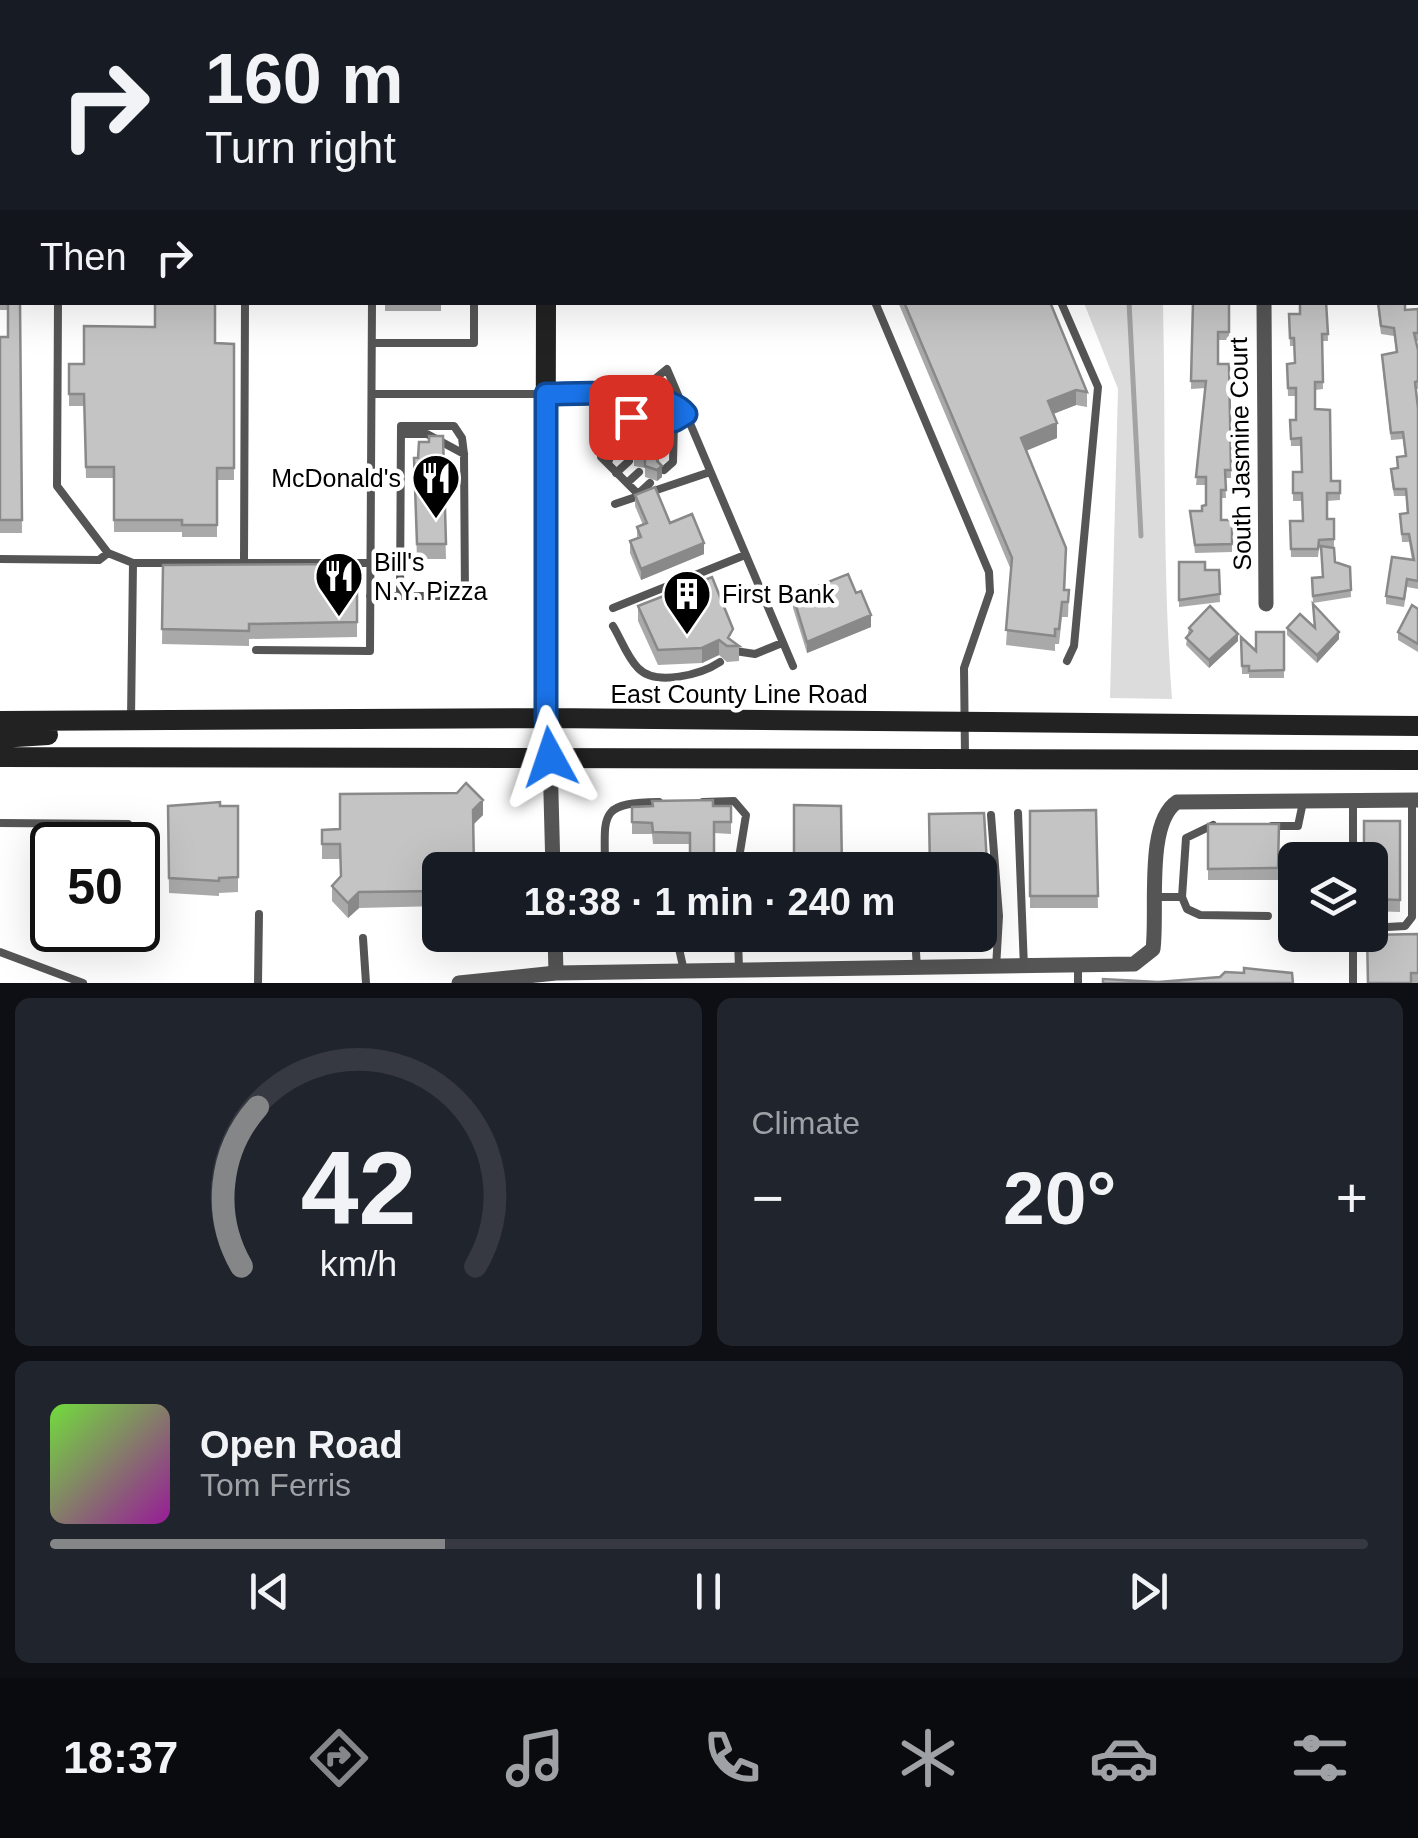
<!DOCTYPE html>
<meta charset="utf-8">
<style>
body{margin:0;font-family:Helvetica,sans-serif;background:#20242c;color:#f1f3f6;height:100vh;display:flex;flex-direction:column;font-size:38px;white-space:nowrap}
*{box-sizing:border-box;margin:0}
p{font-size:32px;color:#9ea1a6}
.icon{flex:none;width:55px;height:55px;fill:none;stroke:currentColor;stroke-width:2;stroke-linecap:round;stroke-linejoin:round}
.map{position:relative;height:983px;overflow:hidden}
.details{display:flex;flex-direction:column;gap:15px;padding:15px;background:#0d0f14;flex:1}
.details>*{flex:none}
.guide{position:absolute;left:0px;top:0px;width:1420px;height:305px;box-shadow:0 10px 40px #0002;background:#171b24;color:#f1f3f6;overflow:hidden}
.controls{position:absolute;left:1278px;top:842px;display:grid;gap:20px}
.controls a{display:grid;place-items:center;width:110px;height:110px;border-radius:15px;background:#171b24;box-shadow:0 10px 40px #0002;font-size:50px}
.speed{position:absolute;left:30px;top:822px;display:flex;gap:20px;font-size:50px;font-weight:700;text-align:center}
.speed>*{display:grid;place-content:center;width:130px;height:130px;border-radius:50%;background:#171b24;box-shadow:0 10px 40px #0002;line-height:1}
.speed .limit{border:5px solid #111;border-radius:15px;background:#fff;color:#111}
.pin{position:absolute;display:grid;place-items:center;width:85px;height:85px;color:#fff;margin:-42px;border-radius:20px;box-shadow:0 5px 15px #0006}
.me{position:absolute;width:110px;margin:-55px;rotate:355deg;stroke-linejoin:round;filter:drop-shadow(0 0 8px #0008)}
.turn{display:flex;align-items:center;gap:35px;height:210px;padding:0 40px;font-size:45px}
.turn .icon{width:130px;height:130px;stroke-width:2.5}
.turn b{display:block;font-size:70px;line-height:85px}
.then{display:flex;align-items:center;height:95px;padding:0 40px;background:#0003;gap:20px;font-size:38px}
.big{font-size:75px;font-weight:800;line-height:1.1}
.details .tile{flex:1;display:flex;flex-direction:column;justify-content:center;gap:15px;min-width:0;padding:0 35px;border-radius:15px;background:#20242c}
.details .dial{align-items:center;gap:0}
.dial svg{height:260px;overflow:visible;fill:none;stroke:#363941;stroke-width:7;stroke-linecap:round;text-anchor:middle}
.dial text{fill:#f1f3f6;stroke:none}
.song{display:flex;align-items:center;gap:30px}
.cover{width:120px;height:120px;border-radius:15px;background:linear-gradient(135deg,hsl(100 70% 55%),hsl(300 70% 35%))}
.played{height:10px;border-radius:5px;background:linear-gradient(90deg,#858687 30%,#363941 30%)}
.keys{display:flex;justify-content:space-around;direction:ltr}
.heat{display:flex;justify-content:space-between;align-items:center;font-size:55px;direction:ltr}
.details .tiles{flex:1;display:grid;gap:15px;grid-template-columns:1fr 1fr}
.tile:last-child{grid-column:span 2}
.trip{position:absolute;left:422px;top:852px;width:575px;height:100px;border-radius:15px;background:#171b24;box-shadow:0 10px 40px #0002;font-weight:800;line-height:100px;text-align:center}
.dock{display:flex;height:160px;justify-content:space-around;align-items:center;background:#090b0e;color:#9ea1a6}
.dock .icon{width:70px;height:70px}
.dock .selected{color:#858687}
.dock b{font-size:45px;color:#f1f3f6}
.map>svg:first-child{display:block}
.green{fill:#dcdcdc}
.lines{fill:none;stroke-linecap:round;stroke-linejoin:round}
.stream{stroke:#a3a3a3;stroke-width:5}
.path{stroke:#777;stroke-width:2.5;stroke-dasharray:2.5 5;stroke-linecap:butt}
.service{stroke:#555;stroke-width:8}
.minor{stroke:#555;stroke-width:15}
.secondary{stroke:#222;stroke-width:20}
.wall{fill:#a9a9a9}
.shaded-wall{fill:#898989}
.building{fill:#c4c4c4;stroke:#898989;stroke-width:2.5}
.route-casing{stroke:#114b97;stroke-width:25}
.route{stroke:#1a73e8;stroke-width:18}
.labels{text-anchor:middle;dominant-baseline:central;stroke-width:9;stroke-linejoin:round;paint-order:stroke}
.street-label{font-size:25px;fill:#000;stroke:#fff}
.poi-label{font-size:25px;fill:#000;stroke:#fff;text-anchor:start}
</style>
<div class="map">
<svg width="1418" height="983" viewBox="0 0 1418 983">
<rect width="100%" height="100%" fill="#fff"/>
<path class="green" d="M1084,303H1163C1166,435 1162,567 1172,699L1110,698L1118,389Z"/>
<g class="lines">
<path class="stream" d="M1129,302L1141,536"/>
<path class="path" d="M1108,0L1109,2"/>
<path class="service" d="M58,302L57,486L108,553L133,563H370
M875,302L989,572L990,592L964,668L965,755
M1061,302L1098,387L1074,646L1067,661
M372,343H474V302
M372,394H620L645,387L667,369L793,666
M629,395L665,401L683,409
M619,423C640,410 664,426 686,414
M628,432L656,421
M401,434H427L464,454
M605,436L601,457L642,498
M643,447L670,424
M653,458L666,446L670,428
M608,463L614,445
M664,470L673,462L674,421
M616,473L629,461
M627,483L639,472
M638,494L650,483
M615,504L710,472
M0,559L99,560L108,553
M244,563L245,302
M370,596H465L464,454L462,438L454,426H401L400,596
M613,608L745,555
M613,626C621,639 627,657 638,668C656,687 702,674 720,662
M256,650L370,651L372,302
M735,651L755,654L782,643
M131,719L133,563
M703,802L734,801L746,815L737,870
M1018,813L1024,968
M991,815L999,916L996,968
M0,823L128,824
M1272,826H1298L1303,802
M1353,860V800
M605,870C605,814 597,803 659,802
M608,870L625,862H669L670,870
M1157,897H1182L1186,838L1213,825
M1182,897L1187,909L1200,915L1268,916
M1370,928L1405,926L1412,917V800
M676,935L684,971
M738,935L739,971
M915,935L917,969
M1353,935V983
M363,938L366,983
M0,952L83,983
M1078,968V983
M258,983L259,914"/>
<path class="minor" d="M1085,0L1086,2
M1217,0L1218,2
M1398,0L1399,2
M143,2L144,0
M290,2L291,0
M1006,2L1012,0
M0,102L2,103
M0,233H2
M1264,302L1266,604
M550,757L553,870
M555,935L556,973
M459,983L556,973L1134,964L1153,949C1158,912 1145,823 1177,802L1418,800"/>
<path class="secondary" d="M548,2V0
M546,302L545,718L550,757
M0,721L545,718L1418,726
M0,738L48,735
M0,757L1418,760"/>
</g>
<path class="wall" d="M0,254H2V302H20L22,533H0V337H8V310H0Z
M385,302H441V311H385Z
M898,302H1050L1087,392V407L1076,405L1053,414L1057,438L1026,450L1066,563L1065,590H1069L1068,617H1062L1059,644H1055V651L1006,645L1011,570Z
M1193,302H1229V340H1218V364H1229L1231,478H1225L1226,498H1221V520H1232V552L1195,553L1190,511H1202L1206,505V485H1196L1206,388L1191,389Z
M1300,302H1327L1328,341H1322L1323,389L1315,390V409L1331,481H1340V500L1327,501V519H1334V547H1327L1335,562L1350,567L1351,597L1313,603L1312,578L1322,577L1321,548H1319L1318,557H1291L1290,521H1303L1302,501H1293V472H1302L1301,446H1291L1290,420H1296V396H1288L1287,364L1295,363L1294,346H1290L1289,314H1300Z
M1377,302H1405V310L1418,311V341H1416L1418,350V389H1416L1418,408V589L1407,587L1404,607L1386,604V596L1412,560L1409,542H1402L1400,514L1407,513L1406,496H1394L1391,477V469L1397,468V457L1405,456L1403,439L1391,440L1382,363V355L1396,352L1394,336L1381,334Z
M215,343L234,344V480H217V537H182V532H114V478H86L84,406H69V364H84Z
M606,417L637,441L659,463L662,477L657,481L645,477V468L634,466V457L624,455L620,441L606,429Z
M443,436L446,559H417L414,473L418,458L429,442Z
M635,495L670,523L704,554L641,580L630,553V541L637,538V527L643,525L635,506Z
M1179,562L1205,570H1219L1220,602L1179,607Z
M357,564V637L249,639V646L162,644L163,565Z
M793,596L871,627L807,653L793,608Z
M638,606L733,641L739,646V661L727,662L719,655L702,663L658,665L638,621Z
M1418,609V652L1398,640V632Z
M1314,627L1339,639L1317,663L1287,635V628Z
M1189,628L1238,641L1209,668L1186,645Z
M1284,632V678H1249V674H1242L1241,637L1256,651Z
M168,806H238V892L219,893V896L169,893Z
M731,806V834L714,833V870H690V844H653L652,834H632V807Z
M1096,810L1098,908H1030V811Z
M483,815L473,824L440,870V906L359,908L348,918L332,901V886L341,877L340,859H322V830Z
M1400,821V912L1370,911V860Z
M1208,824H1279L1278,880H1208Z
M980,870L990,915V926L980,927Z
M1418,934V983H1368Z"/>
<path class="shaded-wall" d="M1076,390V405L1048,416V401Z
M1057,423V438L1021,453V438Z
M659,453V465L662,466V477L657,481V461Z
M704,543V554L641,580V569Z
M871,615V627L807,653V642Z
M1339,632V639L1317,663V655Z
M1238,634V641L1209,668V660Z
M719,640V655L702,663V648Z
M483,800V815L473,825V810Z
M359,892V908L348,918V903Z"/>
<path class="building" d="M46,0H70V2H38Z
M179,0H210L208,2H178Z
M323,0H366V2H323Z
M389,0H442L443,2H390Z
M1139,0H1172V2L1177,0H1186L1187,2H1140Z
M1270,0H1300L1304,2H1268Z
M2,13V53L1,57L0,14Z
M0,124H2L1,134L2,133V153H0Z
M0,254H2V296H0Z
M8,302H20L22,520H0V337H8Z
M155,302H215V343L234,344V468H217V525H182V520H114V467H86L84,394H69V364H84V326L155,327Z
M904,302H1050L1087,392L1076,390L1048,401L1057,423L1021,438L1066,548L1064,590H1069L1068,602H1062L1059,629H1055V636L1006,630L1012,558Z
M1193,302H1229V332H1218V364H1229L1231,470H1225L1226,490H1221V520H1232V544L1195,545L1190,511H1202V506L1206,505V477H1196L1206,381H1191Z
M1300,302H1326L1328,334H1322L1323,382H1315V409L1330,410L1331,481H1340V493H1327V519H1334V539L1319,540L1318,549H1291L1290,521H1303L1302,493H1293V472H1302L1301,438L1291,439L1290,420H1296V388H1288L1287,364L1295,363L1294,338H1290L1289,314H1300Z
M1378,302H1405V310L1418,309V333H1414L1418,350V381L1415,382L1418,408V581L1407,579L1404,599L1386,596L1392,557L1414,560L1409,534H1402L1400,514L1408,513L1406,489H1394L1391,469L1398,468L1397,457L1406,456L1403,432L1391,433L1382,355L1397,352L1394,328L1381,326Z
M612,412L624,427L637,430V441H647V452L659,453L657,461L662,466L657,470L645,466V456L634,455L635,445L624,444L620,429L606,417Z
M429,436H443L446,544H417L414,458H418L419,442H429Z
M655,487L670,523L692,514L704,543L641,569L630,541L641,537L637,527L647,523L635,495Z
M1321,546L1334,548L1335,562L1350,567L1351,590L1313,596L1312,578L1323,577Z
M1179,562H1205V570H1219L1220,594L1179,600Z
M357,564V622L249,624V631L162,629L163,565Z
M848,574L856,593L861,591L871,615L807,642L793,596Z
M712,577L733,629L728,638L739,646H727L719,640L702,648L658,650L638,606Z
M1313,604L1339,632L1317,655L1287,628L1300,614L1315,628Z
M1412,605L1418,609V644L1398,632Z
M1210,606L1238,634L1209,660L1186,638L1192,631L1189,628Z
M1256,632H1284V670L1249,671V666H1242L1241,637L1256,651Z
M466,783L483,800L473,810L474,870H440V891L359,892L348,903L332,886L341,876L340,844H322V830L340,829V794L457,793Z
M713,800V806H731V822H714V860H690V833L653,832L652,823L632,822V807L653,806L652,801Z
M220,802V806H238V877L219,878V881L169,878L168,806Z
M794,805L841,806L842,870H794Z
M1096,810L1098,896H1030V811Z
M984,813L990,915H980V870H930L929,814Z
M1364,821H1400V900L1370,899V860H1364Z
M1208,824H1279L1278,868L1208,869Z
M641,859L652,870H631Z
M1418,934V973H1411V983H1368L1367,935Z
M1244,968L1292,973L1293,983H1103V979L1158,982L1220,977L1225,972L1244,973Z"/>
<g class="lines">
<g class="route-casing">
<path id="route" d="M550,757L546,718V394C578,394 667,387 686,414L674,421L631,417"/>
</g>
<use href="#route" class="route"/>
</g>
<defs>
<g id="restaurant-pin" transform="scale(2.5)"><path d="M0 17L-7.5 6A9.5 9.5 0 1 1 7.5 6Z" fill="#000" stroke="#fff"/><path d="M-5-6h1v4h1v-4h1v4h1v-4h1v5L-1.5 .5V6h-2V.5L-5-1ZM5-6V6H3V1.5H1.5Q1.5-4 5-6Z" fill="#fff"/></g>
<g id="building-pin" transform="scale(2.5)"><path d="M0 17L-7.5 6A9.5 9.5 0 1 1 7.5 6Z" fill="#000" stroke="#fff"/><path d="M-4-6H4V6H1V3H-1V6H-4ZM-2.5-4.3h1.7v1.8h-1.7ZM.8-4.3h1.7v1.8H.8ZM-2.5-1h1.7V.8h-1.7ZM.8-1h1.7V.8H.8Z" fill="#fff"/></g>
</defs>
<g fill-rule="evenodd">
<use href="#restaurant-pin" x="436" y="478"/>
<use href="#restaurant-pin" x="339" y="576"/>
<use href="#building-pin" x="687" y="594"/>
</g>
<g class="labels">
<g class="street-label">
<text transform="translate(1240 454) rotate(-91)">South Jasmine Court</text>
<text x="739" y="694">East County Line Road</text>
</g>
<g class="poi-label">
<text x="401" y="478" text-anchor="end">McDonald's</text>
<text x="374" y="562">Bill's<tspan x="374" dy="29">N.Y. Pizza</tspan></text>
<text x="722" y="594">First Bank</text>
</g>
</g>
</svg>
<div class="controls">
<a><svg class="icon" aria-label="layers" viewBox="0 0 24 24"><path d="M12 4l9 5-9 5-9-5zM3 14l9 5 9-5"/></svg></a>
</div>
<div class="speed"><div class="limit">50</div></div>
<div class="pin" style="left:631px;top:417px;background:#d93025"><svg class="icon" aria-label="arrive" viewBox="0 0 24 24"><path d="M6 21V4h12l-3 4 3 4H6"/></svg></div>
<svg class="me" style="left:550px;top:757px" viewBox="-20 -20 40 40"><path d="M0-17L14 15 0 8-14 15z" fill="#1a73e8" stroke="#fff" stroke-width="4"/></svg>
<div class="trip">18:38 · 1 min · 240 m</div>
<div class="guide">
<div class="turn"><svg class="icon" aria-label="right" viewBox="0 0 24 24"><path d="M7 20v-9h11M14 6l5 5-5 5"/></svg><div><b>160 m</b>Turn right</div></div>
<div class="then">Then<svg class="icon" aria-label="right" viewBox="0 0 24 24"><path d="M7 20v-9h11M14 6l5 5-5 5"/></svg></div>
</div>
</div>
<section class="details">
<div class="tiles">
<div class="tile dial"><svg viewBox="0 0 100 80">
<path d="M14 69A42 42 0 1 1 86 69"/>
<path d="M14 69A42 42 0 0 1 19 20" stroke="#858687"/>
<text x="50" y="56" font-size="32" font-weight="700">42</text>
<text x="50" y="72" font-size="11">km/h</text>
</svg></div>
<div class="tile"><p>Climate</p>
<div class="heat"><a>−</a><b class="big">20°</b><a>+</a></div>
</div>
<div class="tile">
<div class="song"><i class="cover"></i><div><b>Open Road</b><p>Tom Ferris</p></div></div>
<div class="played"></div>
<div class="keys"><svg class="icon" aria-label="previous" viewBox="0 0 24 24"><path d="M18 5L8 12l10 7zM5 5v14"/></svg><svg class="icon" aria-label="pause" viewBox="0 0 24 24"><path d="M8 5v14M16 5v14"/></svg><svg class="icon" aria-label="next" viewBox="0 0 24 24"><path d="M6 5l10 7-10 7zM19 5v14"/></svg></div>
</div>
</div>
</section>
<nav class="dock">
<b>18:37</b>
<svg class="icon selected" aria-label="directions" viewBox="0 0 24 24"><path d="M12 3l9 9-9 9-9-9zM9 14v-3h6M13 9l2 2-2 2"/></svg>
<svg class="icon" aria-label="music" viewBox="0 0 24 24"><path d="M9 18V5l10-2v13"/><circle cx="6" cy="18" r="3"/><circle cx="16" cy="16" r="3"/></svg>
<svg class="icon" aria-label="phone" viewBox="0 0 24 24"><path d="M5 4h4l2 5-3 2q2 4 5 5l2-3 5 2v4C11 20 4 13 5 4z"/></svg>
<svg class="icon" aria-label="climate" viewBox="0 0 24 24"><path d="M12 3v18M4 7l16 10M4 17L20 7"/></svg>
<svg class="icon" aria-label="car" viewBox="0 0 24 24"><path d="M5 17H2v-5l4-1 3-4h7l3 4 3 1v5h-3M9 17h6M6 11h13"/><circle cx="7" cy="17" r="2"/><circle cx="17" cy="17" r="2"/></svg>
<svg class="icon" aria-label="filters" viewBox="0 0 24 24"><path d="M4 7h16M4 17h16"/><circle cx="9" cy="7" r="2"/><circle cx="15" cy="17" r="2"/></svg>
</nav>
